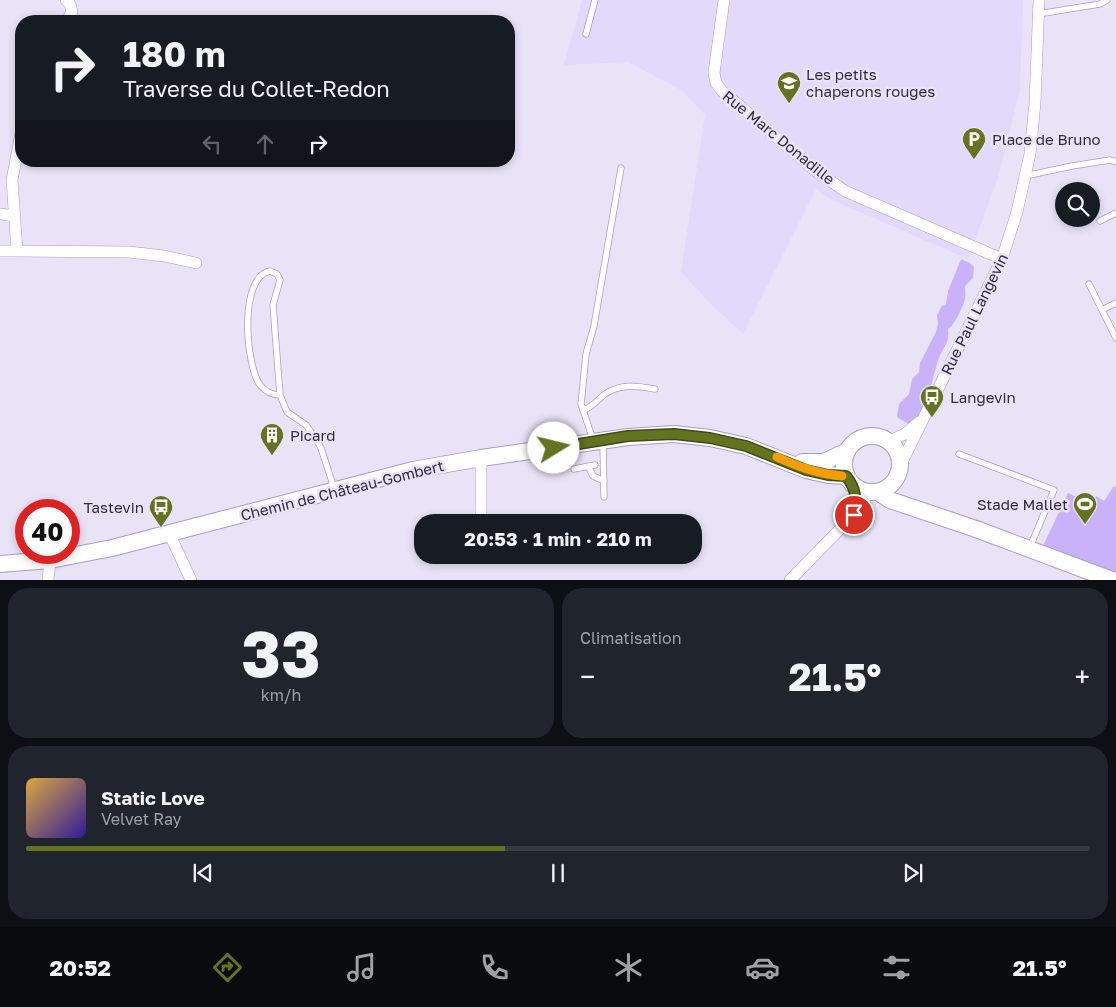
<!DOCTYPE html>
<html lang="fr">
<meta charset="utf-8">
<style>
body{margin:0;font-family:"Golos Text",sans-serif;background:#20242c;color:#f1f3f6;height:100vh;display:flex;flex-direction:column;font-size:19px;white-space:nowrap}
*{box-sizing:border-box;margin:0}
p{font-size:16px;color:#9ea1a6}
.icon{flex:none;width:28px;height:28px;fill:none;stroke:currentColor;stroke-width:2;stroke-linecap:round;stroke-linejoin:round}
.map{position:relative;height:580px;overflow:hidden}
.drawer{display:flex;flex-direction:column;gap:8px;padding:8px;background:#0d0f14;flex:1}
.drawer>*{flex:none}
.top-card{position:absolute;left:15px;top:15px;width:500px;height:152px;border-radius:20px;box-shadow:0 2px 8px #0003;background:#171b24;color:#f1f3f6;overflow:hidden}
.fabs{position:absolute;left:1055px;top:182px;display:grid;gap:10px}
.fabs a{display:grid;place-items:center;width:45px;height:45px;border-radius:50%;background:#171b24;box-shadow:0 2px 8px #0003;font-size:25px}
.speed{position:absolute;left:15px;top:499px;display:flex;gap:10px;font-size:25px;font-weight:700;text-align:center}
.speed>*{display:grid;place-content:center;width:65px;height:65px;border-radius:50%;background:#171b24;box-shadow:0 2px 8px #0003;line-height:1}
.speed .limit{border:8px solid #d22;background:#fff;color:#111}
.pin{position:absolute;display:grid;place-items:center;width:42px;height:42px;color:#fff;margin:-21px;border:2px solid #fff;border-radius:50%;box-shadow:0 1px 5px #0007}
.me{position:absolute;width:55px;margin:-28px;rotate:81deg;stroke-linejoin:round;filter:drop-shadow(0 0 4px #0008)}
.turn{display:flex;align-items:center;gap:18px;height:105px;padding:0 25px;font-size:22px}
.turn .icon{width:65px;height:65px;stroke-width:2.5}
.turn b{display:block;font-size:35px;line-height:42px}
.lanes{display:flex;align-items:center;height:48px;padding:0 25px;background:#0003;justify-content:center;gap:25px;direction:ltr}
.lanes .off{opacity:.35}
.big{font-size:38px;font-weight:700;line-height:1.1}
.drawer .tile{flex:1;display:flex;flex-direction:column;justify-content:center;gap:8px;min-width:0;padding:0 18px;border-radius:20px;background:#20242c}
.drawer .dial{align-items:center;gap:0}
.dial b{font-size:65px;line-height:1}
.song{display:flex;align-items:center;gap:15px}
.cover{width:60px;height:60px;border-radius:8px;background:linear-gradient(135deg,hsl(40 70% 55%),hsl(250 70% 35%))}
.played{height:5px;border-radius:2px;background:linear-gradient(90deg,#647320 45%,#363941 45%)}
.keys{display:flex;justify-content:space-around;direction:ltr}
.heat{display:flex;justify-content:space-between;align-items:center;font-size:28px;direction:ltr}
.drawer .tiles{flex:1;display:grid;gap:8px;grid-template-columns:1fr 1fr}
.tile:last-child{grid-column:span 2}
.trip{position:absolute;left:414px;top:514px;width:288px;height:50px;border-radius:20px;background:#171b24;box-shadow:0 2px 8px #0003;font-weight:700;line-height:50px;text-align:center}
.tabs{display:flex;height:80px;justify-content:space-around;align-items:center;background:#090b0e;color:#9ea1a6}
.tabs .icon{width:35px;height:35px}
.tabs .on{color:#647320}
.tabs b{font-size:22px;color:#f1f3f6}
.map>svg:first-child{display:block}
.built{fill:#e3d9fb}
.green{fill:#cab2f9}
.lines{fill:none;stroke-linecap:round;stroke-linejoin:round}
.lane-casing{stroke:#a99ac9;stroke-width:7}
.street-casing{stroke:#a99ac9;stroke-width:12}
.secondary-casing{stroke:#a99ac9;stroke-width:18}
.lane{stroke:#fff;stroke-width:5.5}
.street{stroke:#fff;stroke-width:11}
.secondary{stroke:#fff;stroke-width:16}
.route-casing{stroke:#414b15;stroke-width:12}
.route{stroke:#647320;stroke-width:9}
.slow{stroke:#f59e0b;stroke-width:9}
.labels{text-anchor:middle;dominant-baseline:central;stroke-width:5;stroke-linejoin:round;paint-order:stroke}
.poi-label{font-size:15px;fill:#312b3e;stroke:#e9e3f7;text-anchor:start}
.street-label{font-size:15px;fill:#312b3e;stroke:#e9e3f7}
</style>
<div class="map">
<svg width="1116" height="580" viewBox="0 0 1116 580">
<rect width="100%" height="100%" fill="#e9e3f7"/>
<path class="built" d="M582,0H1023L1020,91L999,175L968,259L830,199L816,189L743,334L710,303L681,272L705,115L683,91L628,62L564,65Z"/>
<path class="green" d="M961,259L970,263L974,267L973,278L965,286C965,290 966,294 965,298C964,305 954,326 948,329C950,344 943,346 939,358C931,381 929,408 910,425L897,417L899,404L909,394L912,379L919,372L920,363L936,332L938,324L937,315L942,306L946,304L948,291Z
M1114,486L1116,487V573L1043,546L1068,493L1091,503L1096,496L1104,501Z"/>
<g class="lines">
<g class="lane-casing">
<path id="lane" d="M1038,14L1100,4L1107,0
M586,34L595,0
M1025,176L1072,166L1110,160L1116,162
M1100,221L1116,213
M1089,284L1116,338
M1102,310L1116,303
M280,395C272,395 266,392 260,385C246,366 238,277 270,271L277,274L280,280L273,305L280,395L287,412L306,425L316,439L321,448L334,488
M584,410C594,406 597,400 605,394C622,383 637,386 655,389
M593,440L581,404L586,354L594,326L621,168
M603,442L604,497
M959,454L1054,490L1030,547
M588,466L593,476L604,481
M574,469L595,465"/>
</g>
<g class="street-casing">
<path id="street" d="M66,0L70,4L72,12L67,21
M724,0L714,73L716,83L722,91L816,171L845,191L1002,259
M0,214L15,216
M0,251H17L12,180L21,133
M17,251L129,252L164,256L196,263
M889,441L905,434L919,422
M481,458V522
M902,462L1002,259L1017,212L1030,154L1035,103L1039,0
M854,486L856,501L854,513
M169,533L191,580
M48,580L50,560
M790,580L854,515L864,502L866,492"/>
</g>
<g class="secondary-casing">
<path id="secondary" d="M844 464a28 28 0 1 1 56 0a28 28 0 1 1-56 0Z
M802,462H824L847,451
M878,492L890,500L976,529L1112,580
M0,564L50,560L112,548L413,470L481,458L628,437L674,434L710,438L746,446L806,470L828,475L846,476"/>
</g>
<use href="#lane" class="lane"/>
<use href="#street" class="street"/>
<use href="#secondary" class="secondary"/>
</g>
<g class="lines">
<g class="route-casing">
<path id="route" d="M554,448L628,436L674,434L710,438L746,446L806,470L828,475L846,476C857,490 856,498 854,515"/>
</g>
<use href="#route" class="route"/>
<path class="slow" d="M777,457C799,467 818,474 842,476"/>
</g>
<defs>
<g id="school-pin" transform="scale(1.25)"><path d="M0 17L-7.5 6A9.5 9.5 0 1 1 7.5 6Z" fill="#647320" stroke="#e9e3f7"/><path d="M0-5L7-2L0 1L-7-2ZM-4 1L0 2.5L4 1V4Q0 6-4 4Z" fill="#fff"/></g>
<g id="parking-pin" transform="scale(1.25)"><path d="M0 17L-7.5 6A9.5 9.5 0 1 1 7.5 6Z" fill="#647320" stroke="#e9e3f7"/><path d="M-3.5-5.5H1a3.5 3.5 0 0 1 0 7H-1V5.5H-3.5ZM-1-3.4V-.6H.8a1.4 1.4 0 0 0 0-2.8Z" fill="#fff"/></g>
<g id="bus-pin" transform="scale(1.25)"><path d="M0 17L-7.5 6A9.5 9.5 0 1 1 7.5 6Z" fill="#647320" stroke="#e9e3f7"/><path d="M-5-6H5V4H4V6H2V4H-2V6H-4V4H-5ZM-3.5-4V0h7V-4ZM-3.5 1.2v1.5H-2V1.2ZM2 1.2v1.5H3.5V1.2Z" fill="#fff"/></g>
<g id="building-pin" transform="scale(1.25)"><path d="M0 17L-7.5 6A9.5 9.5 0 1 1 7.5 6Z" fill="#647320" stroke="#e9e3f7"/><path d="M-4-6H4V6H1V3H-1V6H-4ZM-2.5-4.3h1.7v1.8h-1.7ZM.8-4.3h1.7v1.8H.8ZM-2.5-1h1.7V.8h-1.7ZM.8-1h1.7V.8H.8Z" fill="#fff"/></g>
<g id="stadium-pin" transform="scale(1.25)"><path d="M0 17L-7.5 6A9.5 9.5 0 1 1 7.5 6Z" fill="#647320" stroke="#e9e3f7"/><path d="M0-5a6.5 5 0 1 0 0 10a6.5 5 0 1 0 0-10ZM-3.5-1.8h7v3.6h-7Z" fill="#fff"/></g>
</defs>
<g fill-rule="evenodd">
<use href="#school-pin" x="789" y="83"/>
<use href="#parking-pin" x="974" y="139"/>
<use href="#bus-pin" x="932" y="397"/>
<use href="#building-pin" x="272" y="435"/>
<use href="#stadium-pin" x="1085" y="504"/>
<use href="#bus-pin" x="161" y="507"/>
</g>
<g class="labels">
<g class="poi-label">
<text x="806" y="74">Les petits<tspan x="806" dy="17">chaperons rouges</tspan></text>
<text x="992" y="139">Place de Bruno</text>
<text x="950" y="397">Langevin</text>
<text x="290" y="435">Picard</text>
<text x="1068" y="504" text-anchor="end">Stade Mallet</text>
<text x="144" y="507" text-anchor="end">Tastevin</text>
</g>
<g class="street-label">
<text transform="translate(779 137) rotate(39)">Rue Marc Donadille</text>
<text transform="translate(974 314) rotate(-64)">Rue Paul Langevin</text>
<text transform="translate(342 490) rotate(-14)">Chemin de Château-Gombert</text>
</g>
</g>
</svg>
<div class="fabs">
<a><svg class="icon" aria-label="search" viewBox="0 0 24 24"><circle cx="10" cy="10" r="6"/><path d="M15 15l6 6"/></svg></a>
</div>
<div class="speed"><div class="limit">40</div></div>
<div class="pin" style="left:854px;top:515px;background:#d93025"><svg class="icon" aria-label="arrive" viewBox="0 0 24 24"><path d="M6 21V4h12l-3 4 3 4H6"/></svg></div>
<svg class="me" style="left:554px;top:448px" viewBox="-20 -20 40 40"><circle r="19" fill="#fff"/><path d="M0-13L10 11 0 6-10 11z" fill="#647320"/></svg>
<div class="trip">20:53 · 1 min · 210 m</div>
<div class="top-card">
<div class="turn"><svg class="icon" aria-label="right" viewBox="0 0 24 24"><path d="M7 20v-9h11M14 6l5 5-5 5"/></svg><div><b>180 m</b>Traverse du Collet-Redon</div></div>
<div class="lanes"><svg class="icon off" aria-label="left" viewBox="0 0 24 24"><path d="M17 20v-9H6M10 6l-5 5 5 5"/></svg><svg class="icon off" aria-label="ahead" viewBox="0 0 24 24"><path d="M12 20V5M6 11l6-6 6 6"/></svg><svg class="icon" aria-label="right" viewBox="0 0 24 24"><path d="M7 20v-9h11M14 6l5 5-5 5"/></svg></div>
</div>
</div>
<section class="drawer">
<div class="tiles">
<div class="tile dial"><b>33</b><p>km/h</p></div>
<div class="tile"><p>Climatisation</p>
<div class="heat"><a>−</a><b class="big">21.5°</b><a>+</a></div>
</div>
<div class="tile">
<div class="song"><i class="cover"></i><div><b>Static Love</b><p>Velvet Ray</p></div></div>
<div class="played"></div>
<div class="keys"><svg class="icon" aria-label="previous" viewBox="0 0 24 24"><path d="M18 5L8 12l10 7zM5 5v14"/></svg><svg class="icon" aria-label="pause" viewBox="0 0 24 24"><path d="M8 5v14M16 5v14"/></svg><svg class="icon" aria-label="next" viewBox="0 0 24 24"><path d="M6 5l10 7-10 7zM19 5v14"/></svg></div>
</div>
</div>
</section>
<nav class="tabs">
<b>20:52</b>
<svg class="icon on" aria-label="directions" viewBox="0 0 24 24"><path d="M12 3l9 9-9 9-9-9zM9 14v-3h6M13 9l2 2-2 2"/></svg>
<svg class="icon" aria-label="music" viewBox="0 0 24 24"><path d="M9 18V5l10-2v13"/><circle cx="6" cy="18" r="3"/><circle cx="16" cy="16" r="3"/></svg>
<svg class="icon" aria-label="phone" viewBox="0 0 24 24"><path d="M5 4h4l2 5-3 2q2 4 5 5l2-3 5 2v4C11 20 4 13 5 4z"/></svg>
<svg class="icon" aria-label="climate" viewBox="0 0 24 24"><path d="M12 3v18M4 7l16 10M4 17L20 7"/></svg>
<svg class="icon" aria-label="car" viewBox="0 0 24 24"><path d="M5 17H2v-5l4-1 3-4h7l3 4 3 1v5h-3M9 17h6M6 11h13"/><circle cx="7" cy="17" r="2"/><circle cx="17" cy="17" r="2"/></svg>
<svg class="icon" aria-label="filters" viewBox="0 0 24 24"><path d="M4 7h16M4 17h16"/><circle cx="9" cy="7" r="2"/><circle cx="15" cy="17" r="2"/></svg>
<b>21.5°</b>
</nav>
